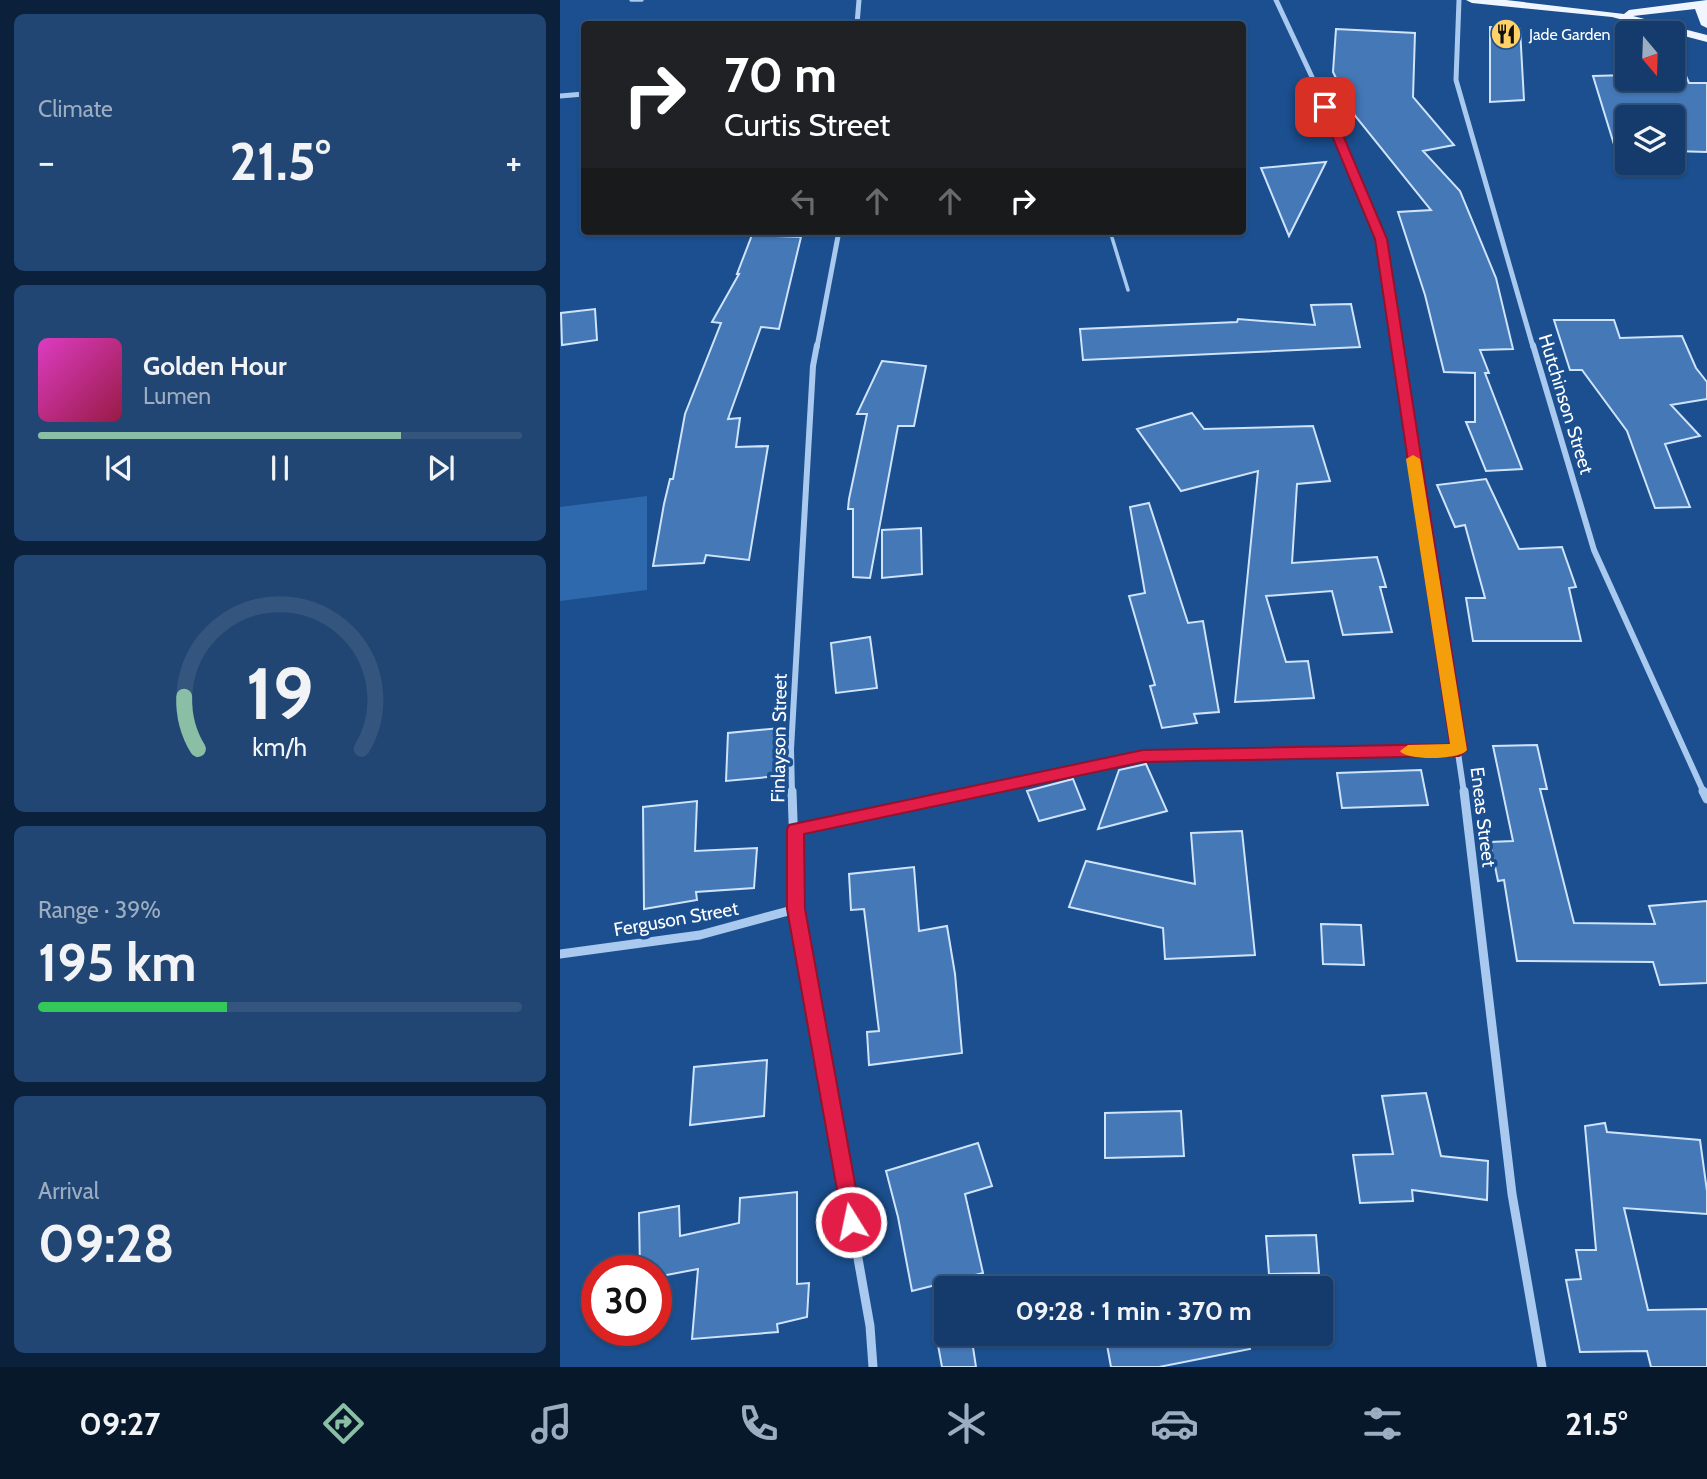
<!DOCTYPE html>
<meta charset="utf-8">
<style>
body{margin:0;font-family:Cabin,sans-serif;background:#214673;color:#f1f3f6;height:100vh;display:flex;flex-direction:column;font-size:26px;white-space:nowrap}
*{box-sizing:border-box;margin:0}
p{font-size:23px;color:#9dadc1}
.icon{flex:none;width:38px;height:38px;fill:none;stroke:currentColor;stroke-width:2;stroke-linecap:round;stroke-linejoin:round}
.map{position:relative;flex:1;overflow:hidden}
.drawer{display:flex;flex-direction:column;gap:14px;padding:14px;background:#0b203b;width:560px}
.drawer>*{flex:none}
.banner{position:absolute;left:21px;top:21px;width:665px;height:214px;border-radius:7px;box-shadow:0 2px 5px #0004,0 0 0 2px #33557e;background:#202124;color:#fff;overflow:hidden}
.needle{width:46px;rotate:161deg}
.tools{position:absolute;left:1055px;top:21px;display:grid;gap:14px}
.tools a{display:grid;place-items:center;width:70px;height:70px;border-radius:7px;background:#143b6b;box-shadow:0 2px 5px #0004,0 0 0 2px #33557e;font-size:35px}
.speed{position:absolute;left:21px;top:1255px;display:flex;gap:14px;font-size:35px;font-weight:700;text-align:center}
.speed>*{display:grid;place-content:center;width:91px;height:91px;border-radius:50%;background:#143b6b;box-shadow:0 2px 5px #0004,0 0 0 2px #33557e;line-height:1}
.speed .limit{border:10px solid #d22;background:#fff;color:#111}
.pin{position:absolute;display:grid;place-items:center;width:60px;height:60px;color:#fff;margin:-30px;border-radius:14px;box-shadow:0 4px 10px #0006}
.me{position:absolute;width:77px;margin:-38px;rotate:350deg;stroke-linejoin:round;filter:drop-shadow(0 0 5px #0008)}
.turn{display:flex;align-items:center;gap:24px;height:147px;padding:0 28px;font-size:32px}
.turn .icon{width:91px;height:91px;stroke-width:2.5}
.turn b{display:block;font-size:49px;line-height:60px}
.lanes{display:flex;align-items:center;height:66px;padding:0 28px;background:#0003;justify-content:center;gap:35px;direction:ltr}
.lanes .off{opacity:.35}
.big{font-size:52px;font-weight:700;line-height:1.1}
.drawer .tile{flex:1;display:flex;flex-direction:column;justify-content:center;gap:10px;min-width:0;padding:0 24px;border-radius:10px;background:#214673}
.drawer .dial{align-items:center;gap:0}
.dial svg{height:182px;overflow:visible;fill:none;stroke:#33557e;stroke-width:7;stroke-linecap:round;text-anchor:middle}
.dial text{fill:#f1f3f6;stroke:none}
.song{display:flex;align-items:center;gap:21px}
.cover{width:84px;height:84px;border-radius:10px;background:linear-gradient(135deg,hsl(310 70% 55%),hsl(340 70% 35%))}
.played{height:7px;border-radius:4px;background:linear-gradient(90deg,#8abfa5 75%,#33557e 75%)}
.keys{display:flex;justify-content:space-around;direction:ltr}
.heat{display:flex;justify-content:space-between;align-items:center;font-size:38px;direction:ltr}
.charge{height:10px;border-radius:5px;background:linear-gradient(90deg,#34c759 39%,#33557e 0)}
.trip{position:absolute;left:374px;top:1276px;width:399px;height:70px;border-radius:7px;background:#143b6b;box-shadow:0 2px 5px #0004,0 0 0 2px #33557e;font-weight:700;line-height:70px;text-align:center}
.tabs{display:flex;height:112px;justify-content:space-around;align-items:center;background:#08182b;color:#9dadc1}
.tabs .icon{width:49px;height:49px}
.tabs .current{color:#8abfa5}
.tabs b{font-size:32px;color:#f1f3f6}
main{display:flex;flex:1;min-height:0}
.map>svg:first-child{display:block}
.green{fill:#2e69ad}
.building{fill:#4478b7;stroke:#cfe3fa;stroke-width:2}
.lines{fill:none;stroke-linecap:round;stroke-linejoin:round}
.service{stroke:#a9c9ee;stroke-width:3.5}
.minor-far2{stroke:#a9c9ee;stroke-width:5}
.minor-far1{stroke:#a9c9ee;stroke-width:6}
.minor{stroke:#a9c9ee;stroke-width:9}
.primary{fill:#f0f6ff;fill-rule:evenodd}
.route{fill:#e11d48;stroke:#92132f;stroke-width:2}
.slow{fill:#f59e0b}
.labels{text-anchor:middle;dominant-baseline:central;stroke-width:7;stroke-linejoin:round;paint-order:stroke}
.far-poi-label{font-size:16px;fill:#fff;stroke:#1b4f8f;text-anchor:start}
.street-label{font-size:19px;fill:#fff;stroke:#1b4f8f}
</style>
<main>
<section class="drawer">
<div class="tile"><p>Climate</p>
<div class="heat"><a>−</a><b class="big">21.5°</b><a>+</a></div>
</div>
<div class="tile">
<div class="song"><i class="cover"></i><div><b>Golden Hour</b><p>Lumen</p></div></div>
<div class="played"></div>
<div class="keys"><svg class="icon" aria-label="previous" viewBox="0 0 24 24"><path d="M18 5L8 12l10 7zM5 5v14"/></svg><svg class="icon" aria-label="pause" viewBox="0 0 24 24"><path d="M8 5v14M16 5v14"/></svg><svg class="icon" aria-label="next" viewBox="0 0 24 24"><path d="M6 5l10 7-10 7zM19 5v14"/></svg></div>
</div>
<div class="tile dial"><svg viewBox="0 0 100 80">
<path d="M14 69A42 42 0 1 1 86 69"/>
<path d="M14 69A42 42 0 0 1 8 46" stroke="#8abfa5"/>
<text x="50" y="56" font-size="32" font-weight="700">19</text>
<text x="50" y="72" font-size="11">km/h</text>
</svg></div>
<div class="tile"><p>Range · 39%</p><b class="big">195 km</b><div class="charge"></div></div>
<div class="tile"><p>Arrival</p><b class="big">09:28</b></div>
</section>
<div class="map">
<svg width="1147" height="1367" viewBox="0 0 1147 1367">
<rect width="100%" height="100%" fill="#1b4f8f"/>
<path class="green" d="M87,496V590L0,601V507Z"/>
<path class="building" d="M930,27L960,29L964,100L930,102Z
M776,29L855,33L853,97L894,145L863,151L900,191L936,278L953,349L920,350L929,373H925L962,469L926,471L906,422H915V373L884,372L865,295L838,212L871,210L784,102L787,100L773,72Z
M1068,75V79H1113V75L1126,76L1129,83H1147V152L1113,151V117H1068V151H1056L1033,76Z
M766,162L729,236L701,168Z
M192,235L241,237L219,329L201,327L168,419L180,418L176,447L208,446L189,560L146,555L144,563L93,566L104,504L110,479H113L125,414L161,323L152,322L179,274H177Z
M791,304L800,347L523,360L520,329L677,322L678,319L755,325L751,305Z
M35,309L37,340L2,345L1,313Z
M994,320H1054L1060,338L1122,336L1136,368L1147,382V399L1111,405L1140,436L1105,444L1130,507L1095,508L1067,431L1022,370H1010Z
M322,361L366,366L354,426H338L310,578L293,577V509H288L289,499L307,414H297Z
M632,413L644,429L753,426L770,481L737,484L732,563L817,557L826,587H820L832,632L783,635L772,591L706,596L726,662L748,661L754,698L675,702L698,471L621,491L577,429Z
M926,479L959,549L1002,547L1016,587L1009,588L1021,641H913L906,598H925L905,525L895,527L877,485Z
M589,503L628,623L643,621L659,712L634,714L637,723L602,728L590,686L595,685L569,596L585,593L570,507Z
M361,528L362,574L322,578V530Z
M310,637L317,688L276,693L271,643Z
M220,728L219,776L166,781L168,733Z
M977,745L987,789H980L1014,923L1095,924L1089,906L1147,901V983L1100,985L1093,962L957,961L944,880L938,881L930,842L953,841L933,746Z
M586,764L607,811L538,829L559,770Z
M861,770L868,805L782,808L777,773Z
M513,779L525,809L479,821L467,791Z
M137,801L135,851L197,848L194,888L136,892L137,900L84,909L83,807Z
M682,831L695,955L605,959L603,928L509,907L526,861L635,884L631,833Z
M354,867L359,931L387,926L395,974L402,1053L309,1065L307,1032L319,1031L304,909L291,910L289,874Z
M761,924L801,925L804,965L763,964Z
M207,1060L204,1116L130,1125L134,1067Z
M866,1093L881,1156L928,1161L927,1200L852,1190L853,1201L800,1203L793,1155L833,1154L822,1096Z
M621,1111L624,1156L545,1158V1113Z
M1045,1123L1047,1132L1140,1140L1147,1191V1214L1064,1208L1088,1310L1147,1309V1367H1091L1087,1351L1020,1352L1006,1280L1021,1279L1016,1250H1036L1025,1126Z
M418,1143L432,1186L405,1194L423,1273L352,1291L338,1217L326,1171Z
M237,1192V1284L249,1283L247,1317L217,1324L218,1332L132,1339L138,1269L96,1277V1270H80L79,1213L119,1206L120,1236L179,1223L180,1198Z
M756,1235L759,1273L709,1274L706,1236Z
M376,1334H411L416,1367H382Z
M545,1334H688L690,1349L599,1367H551Z"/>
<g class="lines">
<path class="service" d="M71,0H82
M550,231L568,290"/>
<path class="minor-far2" d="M716,0L787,152L821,239L837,347
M899,0L896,80L973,347
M297,24L299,0
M0,96L24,94
M257,347L279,231"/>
<path class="minor-far1" d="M837,345L904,793
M973,345L1034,550L1144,793
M232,793L231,749L253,366L257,345
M407,793L583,756L899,750"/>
<path class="minor" d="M232,791L236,909L310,1326L313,1367
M904,791L952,1194L982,1367
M1143,791L1147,799
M235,829L415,791
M0,954L140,935L236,909"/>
<path class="primary" d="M906,0H946L1064,14L1069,10L1147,0V28L1141,25L1135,9L1073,16L1147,35V42L1052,17L912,3Z"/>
</g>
<path class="route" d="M765,103L771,107L827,239L907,750L899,756L583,762L244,834L245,909L302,1222L299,1229L291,1231L284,1229L227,909V829L229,825L583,750L890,744L815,239L760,107Z"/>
<path class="slow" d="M853,455L860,459L907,750C901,760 846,761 840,751L848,745L890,744L846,459Z"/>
<defs>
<g id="restaurant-disc" transform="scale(1.575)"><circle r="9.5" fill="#ffd166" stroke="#1b4f8f"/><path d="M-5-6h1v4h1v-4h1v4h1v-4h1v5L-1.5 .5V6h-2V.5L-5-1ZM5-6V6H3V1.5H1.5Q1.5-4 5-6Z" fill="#111"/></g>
</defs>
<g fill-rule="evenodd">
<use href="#restaurant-disc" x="946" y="34"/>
</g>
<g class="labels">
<g class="far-poi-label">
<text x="969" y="34">Jade Garden</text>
</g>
<g class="street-label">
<text transform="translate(1006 404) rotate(73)">Hutchinson Street</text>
<text transform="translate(219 738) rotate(-89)">Finlayson Street</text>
<text transform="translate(923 817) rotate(83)">Eneas Street</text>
<text transform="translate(116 919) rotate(-10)">Ferguson Street</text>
</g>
</g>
</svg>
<div class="tools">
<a><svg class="needle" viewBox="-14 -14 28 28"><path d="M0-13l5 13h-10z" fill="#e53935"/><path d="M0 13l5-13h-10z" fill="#9dadc1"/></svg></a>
<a><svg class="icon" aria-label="layers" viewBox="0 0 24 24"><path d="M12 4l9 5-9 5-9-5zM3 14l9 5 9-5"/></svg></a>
</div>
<div class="speed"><div class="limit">30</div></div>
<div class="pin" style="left:765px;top:107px;background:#d93025"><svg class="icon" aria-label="arrive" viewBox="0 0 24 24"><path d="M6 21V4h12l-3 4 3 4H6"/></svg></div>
<svg class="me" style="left:291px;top:1222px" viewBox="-20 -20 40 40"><circle r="17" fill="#e11d48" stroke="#fff" stroke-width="3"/><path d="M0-11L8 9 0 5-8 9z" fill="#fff"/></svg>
<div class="trip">09:28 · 1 min · 370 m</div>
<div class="banner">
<div class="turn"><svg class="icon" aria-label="right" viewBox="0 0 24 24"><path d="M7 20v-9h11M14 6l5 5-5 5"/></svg><div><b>70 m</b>Curtis Street</div></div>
<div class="lanes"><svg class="icon off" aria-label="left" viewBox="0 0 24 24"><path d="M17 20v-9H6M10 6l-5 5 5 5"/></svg><svg class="icon off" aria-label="ahead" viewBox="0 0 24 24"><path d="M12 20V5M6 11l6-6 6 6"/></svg><svg class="icon off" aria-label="ahead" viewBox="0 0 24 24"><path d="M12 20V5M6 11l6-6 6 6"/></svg><svg class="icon" aria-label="right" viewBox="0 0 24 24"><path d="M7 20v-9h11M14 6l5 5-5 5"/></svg></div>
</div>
</div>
</main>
<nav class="tabs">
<b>09:27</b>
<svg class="icon current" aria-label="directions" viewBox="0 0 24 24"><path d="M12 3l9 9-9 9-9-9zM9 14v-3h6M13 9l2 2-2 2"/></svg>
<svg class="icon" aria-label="music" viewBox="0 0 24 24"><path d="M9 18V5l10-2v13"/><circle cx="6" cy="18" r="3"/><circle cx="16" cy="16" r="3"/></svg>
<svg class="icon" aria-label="phone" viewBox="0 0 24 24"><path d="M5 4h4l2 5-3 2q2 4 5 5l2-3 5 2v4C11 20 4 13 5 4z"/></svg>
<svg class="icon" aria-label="climate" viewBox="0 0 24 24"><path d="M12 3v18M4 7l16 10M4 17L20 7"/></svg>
<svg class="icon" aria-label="car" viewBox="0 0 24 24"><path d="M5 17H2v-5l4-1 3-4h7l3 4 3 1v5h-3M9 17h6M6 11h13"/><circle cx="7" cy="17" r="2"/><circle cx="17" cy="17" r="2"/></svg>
<svg class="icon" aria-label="filters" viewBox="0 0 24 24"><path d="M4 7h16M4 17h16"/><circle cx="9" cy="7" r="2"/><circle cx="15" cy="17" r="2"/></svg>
<b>21.5°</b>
</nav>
